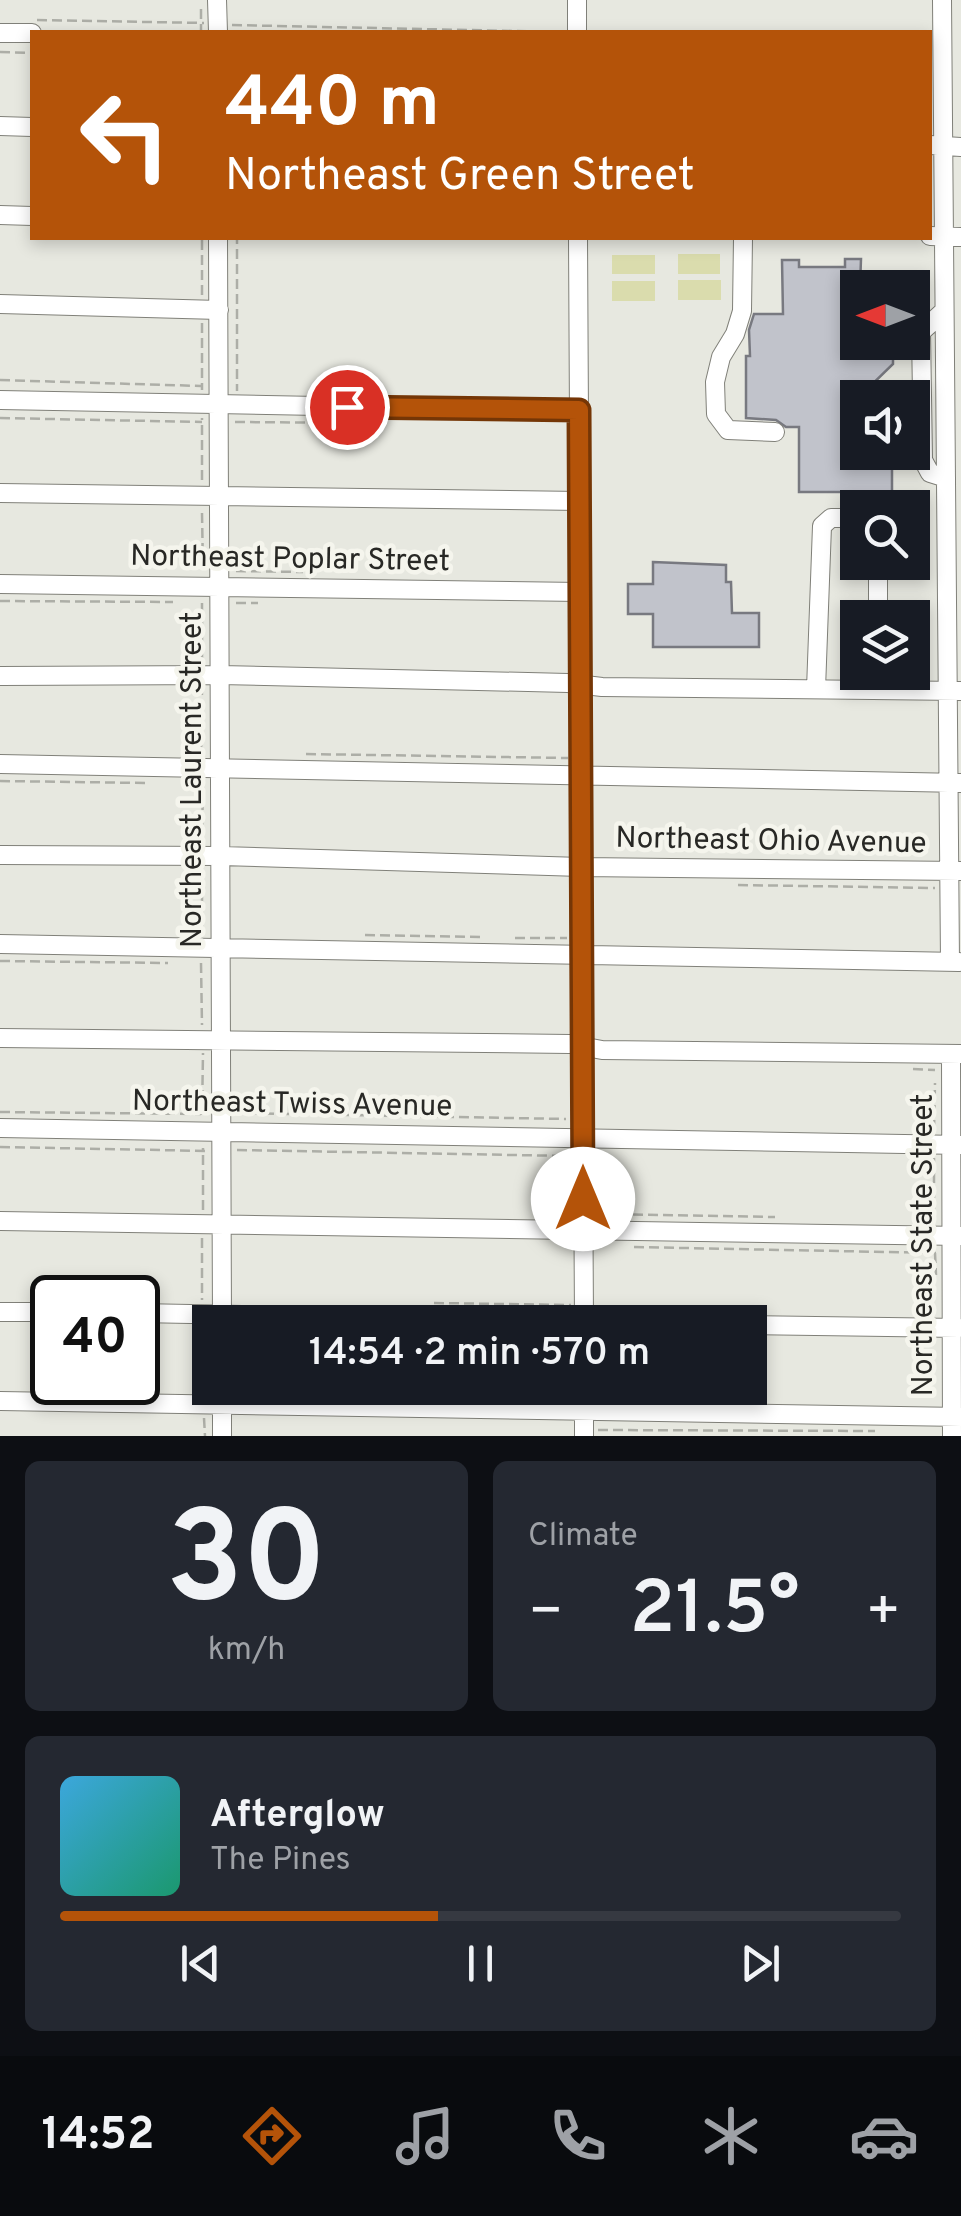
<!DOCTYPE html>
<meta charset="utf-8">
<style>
body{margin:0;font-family:Overpass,sans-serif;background:#242831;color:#f1f3f6;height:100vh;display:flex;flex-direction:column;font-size:38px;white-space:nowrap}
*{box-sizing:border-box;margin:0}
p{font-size:32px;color:#9ea1a6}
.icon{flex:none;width:55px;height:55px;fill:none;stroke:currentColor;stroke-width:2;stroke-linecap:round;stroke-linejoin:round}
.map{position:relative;height:1436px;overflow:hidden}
.sheet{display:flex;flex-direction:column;gap:25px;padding:25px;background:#0d0f14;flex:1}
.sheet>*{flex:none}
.banner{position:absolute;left:30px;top:30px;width:902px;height:210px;border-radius:0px;box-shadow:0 5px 15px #0003;background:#b45309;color:#fff;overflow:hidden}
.needle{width:65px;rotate:270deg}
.buttons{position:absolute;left:840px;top:270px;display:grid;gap:20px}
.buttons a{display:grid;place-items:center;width:90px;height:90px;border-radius:0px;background:#171b24;box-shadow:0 5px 15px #0003;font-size:50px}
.speed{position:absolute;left:30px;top:1275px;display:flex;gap:20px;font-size:50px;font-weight:700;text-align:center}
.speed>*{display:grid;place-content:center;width:130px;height:130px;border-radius:50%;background:#171b24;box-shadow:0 5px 15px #0003;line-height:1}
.speed .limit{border:5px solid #111;border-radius:15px;background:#fff;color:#111}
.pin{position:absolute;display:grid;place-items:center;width:85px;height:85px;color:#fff;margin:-42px;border:5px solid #fff;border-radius:50%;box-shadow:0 2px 10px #0007}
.me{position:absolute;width:110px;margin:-55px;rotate:0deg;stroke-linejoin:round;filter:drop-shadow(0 0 8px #0008)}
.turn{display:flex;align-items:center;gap:35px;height:210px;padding:0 30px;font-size:45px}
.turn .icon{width:130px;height:130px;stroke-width:2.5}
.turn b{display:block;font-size:70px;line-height:85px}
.big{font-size:75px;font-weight:600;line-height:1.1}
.sheet .card{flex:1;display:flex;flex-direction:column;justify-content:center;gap:15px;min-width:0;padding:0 35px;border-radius:15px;background:#242831}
.sheet .dial{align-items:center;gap:0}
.dial b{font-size:130px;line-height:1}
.song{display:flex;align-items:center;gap:30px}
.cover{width:120px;height:120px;border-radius:15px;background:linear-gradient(135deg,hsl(200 70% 55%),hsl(160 70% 35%))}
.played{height:10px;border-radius:5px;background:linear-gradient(90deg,#b45309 45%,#363941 45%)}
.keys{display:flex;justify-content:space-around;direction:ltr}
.heat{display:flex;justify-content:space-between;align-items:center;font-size:55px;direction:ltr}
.sheet .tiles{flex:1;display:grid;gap:25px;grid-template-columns:1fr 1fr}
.card:last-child{grid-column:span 2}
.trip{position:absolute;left:192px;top:1305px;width:575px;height:100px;border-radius:0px;background:#171b24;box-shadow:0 5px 15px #0003;font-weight:600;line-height:100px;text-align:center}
.tab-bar{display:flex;height:160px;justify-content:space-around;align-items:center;background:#090b0e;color:#9ea1a6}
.tab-bar .icon{width:70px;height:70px}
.tab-bar .current{color:#b45309}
.tab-bar b{font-size:45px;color:#f1f3f6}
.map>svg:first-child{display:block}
.green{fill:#dadcad}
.building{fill:#c1c3cb;stroke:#787980;stroke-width:2.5}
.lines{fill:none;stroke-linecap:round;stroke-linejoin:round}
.minor-casing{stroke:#808079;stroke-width:20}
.path{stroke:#adaea7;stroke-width:2.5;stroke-dasharray:10 5;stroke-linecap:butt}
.minor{stroke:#fff;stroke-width:18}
.route-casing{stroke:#753606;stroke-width:25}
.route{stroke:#b45309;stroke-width:18}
.labels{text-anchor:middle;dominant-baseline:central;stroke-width:9;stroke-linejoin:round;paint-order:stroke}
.street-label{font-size:30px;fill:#282825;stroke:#f5f5ed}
</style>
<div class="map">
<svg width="961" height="1436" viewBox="0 0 961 1436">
<rect width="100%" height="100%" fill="#e7e8e0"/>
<path class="green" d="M678,254H720V274H678Z
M612,255H655V274H612Z
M678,280H721V300H678Z
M612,281H655V301H612Z"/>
<path class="building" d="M845,259H861L858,342H893V364L858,398V452H887V466H892V492H799V427H786L776,420L746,418V356H750L749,330L754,314H783L782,260H799V267H845Z
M653,562L726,565V582H731L732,613H759V647H653V614H628V584H653Z"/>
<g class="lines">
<g class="minor-casing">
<path id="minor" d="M217,0L218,32
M577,0V32
M942,0L950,962
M0,33H32
M0,126L32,127
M930,145L961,147
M0,215L32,216
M930,236L961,237
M218,238L222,1322
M578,238L584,1322
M743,238L742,311L735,334L721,357L715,382L716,414L728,430L775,432
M0,304L219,310
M944,311L921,332L923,460L930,473L946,478
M0,400L579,411
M0,493L580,501
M0,584L580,592
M878,618V562
M0,676L220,675L568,683L602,687L961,691
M816,689L822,526L831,518H858
M0,764L961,783
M0,855L221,856L581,867L961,871
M0,944L959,962
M0,1038L570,1044L602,1050L961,1054
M951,1054L952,1436
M0,1128L961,1145
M0,1221L961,1236
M0,1312H52
M138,1313L586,1322
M750,1325L959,1328
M222,1388V1436
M584,1388V1436
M0,1401L961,1417"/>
</g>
<path class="path" d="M201,9V32
M37,20L204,23
M232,25L561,32
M0,52L32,53
M233,238H237V391
M202,295V238
M202,323V390
M0,380L201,386
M0,418L202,422
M235,422L367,423
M202,480V418
M202,513L203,570
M236,571L303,572
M0,601L173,602
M202,603V660
M236,603H258
M306,754L568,758
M201,755L202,688
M0,781L147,783
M202,840L203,783
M738,885L935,888
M202,935V873
M365,935L482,937
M515,938H567
M0,961L168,963
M201,963L202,1025
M913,1069L935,1070
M0,1112L201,1114
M234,1113L566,1119
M202,1115L203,1053
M934,1130L935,1083
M0,1147L209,1151
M237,1150L569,1156
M934,1158V1220
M203,1210V1148
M603,1214L775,1217
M202,1238V1300
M634,1247L936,1253
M935,1253L936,1275
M434,1303L571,1305
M203,1328L204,1390
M204,1418L205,1436
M598,1430L875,1431"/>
<use href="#minor" class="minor"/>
</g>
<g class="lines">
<g class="route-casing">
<path id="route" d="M347,407L579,410L583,1199"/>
</g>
<use href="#route" class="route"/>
</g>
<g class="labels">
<g class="street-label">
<text transform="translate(290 560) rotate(1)">Northeast Poplar Street</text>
<text transform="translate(193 780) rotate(-90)">Northeast Laurent Street</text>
<text transform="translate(771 842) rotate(1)">Northeast Ohio Avenue</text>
<text transform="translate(292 1105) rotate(1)">Northeast Twiss Avenue</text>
<text transform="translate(924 1245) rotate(-90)">Northeast State Street</text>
</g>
</g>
</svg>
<div class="buttons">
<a><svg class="needle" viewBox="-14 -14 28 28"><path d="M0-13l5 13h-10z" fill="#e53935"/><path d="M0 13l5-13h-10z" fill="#9ea1a6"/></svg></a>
<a><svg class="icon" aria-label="sound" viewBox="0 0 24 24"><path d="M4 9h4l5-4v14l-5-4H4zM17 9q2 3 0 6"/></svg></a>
<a><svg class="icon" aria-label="search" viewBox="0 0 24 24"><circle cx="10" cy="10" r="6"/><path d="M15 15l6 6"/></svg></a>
<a><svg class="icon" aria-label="layers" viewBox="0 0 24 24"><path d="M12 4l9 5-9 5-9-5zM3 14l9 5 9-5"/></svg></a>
</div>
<div class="speed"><div class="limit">40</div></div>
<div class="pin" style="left:347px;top:407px;background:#d93025"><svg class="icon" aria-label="arrive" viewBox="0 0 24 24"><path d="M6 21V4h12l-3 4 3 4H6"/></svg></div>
<svg class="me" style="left:583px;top:1199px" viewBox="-20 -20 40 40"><circle r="19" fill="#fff"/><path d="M0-13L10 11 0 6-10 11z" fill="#b45309"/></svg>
<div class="trip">14:54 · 2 min · 570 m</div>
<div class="banner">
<div class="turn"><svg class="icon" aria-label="left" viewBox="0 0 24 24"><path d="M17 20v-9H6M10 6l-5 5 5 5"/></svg><div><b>440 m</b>Northeast Green Street</div></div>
</div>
</div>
<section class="sheet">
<div class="tiles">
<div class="card dial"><b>30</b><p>km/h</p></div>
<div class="card"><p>Climate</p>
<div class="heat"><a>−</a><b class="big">21.5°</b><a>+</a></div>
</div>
<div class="card">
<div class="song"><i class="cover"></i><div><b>Afterglow</b><p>The Pines</p></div></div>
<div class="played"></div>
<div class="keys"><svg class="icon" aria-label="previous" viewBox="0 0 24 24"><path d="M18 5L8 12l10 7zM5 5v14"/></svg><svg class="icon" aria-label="pause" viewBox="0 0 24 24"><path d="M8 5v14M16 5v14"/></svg><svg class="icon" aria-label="next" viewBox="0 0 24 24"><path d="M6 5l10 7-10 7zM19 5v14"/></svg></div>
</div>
</div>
</section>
<nav class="tab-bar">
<b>14:52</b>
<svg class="icon current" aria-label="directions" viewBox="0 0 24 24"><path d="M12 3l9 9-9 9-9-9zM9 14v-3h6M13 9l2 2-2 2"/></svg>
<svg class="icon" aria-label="music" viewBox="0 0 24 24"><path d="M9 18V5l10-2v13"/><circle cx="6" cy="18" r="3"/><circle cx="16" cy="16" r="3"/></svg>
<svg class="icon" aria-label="phone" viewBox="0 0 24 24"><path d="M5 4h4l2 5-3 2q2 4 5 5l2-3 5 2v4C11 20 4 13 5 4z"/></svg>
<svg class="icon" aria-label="climate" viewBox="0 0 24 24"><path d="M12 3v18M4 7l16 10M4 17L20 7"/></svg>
<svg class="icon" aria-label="car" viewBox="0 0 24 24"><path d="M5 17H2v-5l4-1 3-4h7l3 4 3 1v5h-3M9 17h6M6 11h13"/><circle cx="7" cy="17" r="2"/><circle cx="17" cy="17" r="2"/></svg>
</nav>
